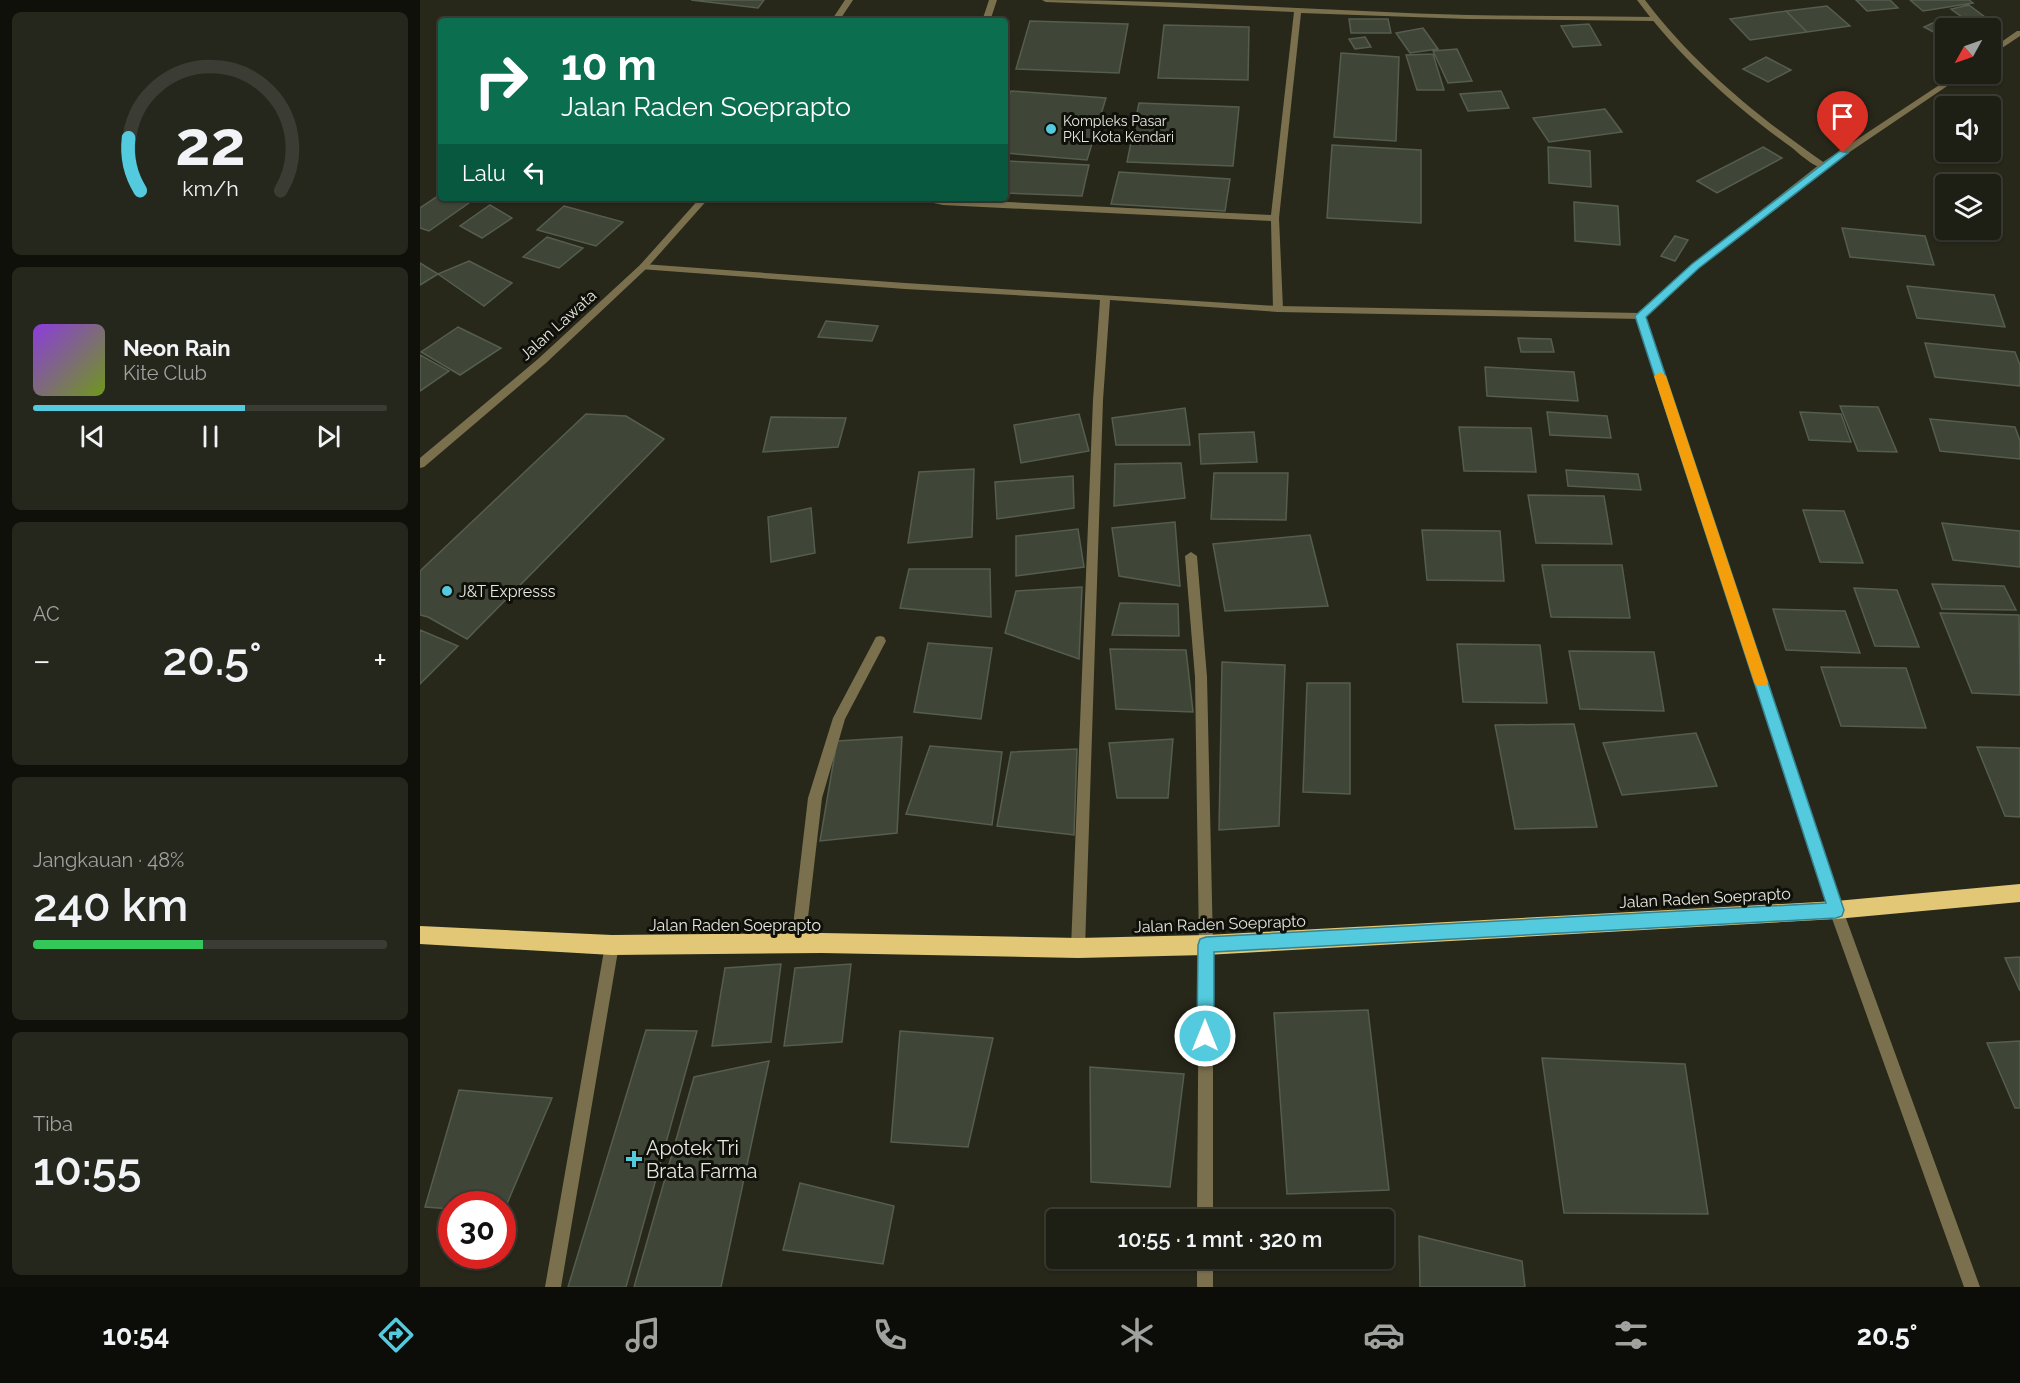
<!DOCTYPE html>
<html lang="id">
<meta charset="utf-8">
<style>
body{margin:0;font-family:Raleway,sans-serif;background:#25271d;color:#f1f3f6;height:100vh;display:flex;flex-direction:column;font-size:22px;white-space:nowrap}
*{box-sizing:border-box;margin:0}
p{font-size:20px;color:#a0a2a0}
.icon{flex:none;width:33px;height:33px;fill:none;stroke:currentColor;stroke-width:2;stroke-linecap:round;stroke-linejoin:round}
.map{position:relative;flex:1;overflow:hidden}
.side{display:flex;flex-direction:column;gap:12px;padding:12px;background:#10100b;width:420px}
.side>*{flex:none}
.guide{position:absolute;left:18px;top:18px;width:570px;height:183px;border-radius:6px;box-shadow:0 2px 4px #0004,0 0 0 2px #3b3c34;background:#0b6e4f;color:#fff;overflow:hidden}
.needle{width:39px;rotate:230deg}
.tools{position:absolute;left:1515px;top:18px;display:grid;gap:12px}
.tools a{display:grid;place-items:center;width:66px;height:66px;border-radius:6px;background:#1d1e14;box-shadow:0 2px 4px #0004,0 0 0 2px #3b3c34;font-size:30px}
.speed{position:absolute;left:18px;top:1191px;display:flex;gap:12px;font-size:30px;font-weight:700;text-align:center}
.speed>*{display:grid;place-content:center;width:78px;height:78px;border-radius:50%;background:#1d1e14;box-shadow:0 2px 4px #0004,0 0 0 2px #3b3c34;line-height:1}
.speed .limit{border:9px solid #d22;background:#fff;color:#111}
.pin{position:absolute;display:grid;place-items:center;width:51px;height:51px;color:#fff;margin:-62px -26px;border-radius:50% 50% 50% 0;rotate:-45deg;box-shadow:0 0 6px #0007}
.pin .icon{rotate:45deg}
.me{position:absolute;width:66px;margin:-33px;rotate:0deg;stroke-linejoin:round;filter:drop-shadow(0 0 4px #0008)}
.turn{display:flex;align-items:center;gap:21px;height:126px;padding:0 24px;font-size:27px}
.turn .icon{width:78px;height:78px;stroke-width:2.5}
.turn b{display:block;font-size:42px;line-height:51px}
.then{display:flex;align-items:center;height:57px;padding:0 24px;background:#0003;gap:12px;font-size:22px}
.big{font-size:45px;font-weight:600;line-height:1.1}
.side .widget{flex:1;display:flex;flex-direction:column;justify-content:center;gap:9px;min-width:0;padding:0 21px;border-radius:9px;background:#25271d}
.side .dial{align-items:center;gap:0}
.dial svg{height:156px;overflow:visible;fill:none;stroke:#3b3c34;stroke-width:7;stroke-linecap:round;text-anchor:middle}
.dial text{fill:#f1f3f6;stroke:none}
.song{display:flex;align-items:center;gap:18px}
.cover{width:72px;height:72px;border-radius:9px;background:linear-gradient(135deg,hsl(270 70% 55%),hsl(80 70% 35%))}
.played{height:6px;border-radius:3px;background:linear-gradient(90deg,#54cade 60%,#3b3c34 60%)}
.keys{display:flex;justify-content:space-around;direction:ltr}
.heat{display:flex;justify-content:space-between;align-items:center;font-size:33px;direction:ltr}
.charge{height:9px;border-radius:4px;background:linear-gradient(90deg,#34c759 48%,#3b3c34 0)}
.trip{position:absolute;left:626px;top:1209px;width:348px;height:60px;border-radius:6px;background:#1d1e14;box-shadow:0 2px 4px #0004,0 0 0 2px #3b3c34;font-weight:600;line-height:60px;text-align:center}
.menu{display:flex;height:96px;justify-content:space-around;align-items:center;background:#0c0c08;color:#a0a2a0}
.menu .icon{width:42px;height:42px}
.menu .selected{color:#54cade}
.menu b{font-size:27px;color:#f1f3f6}
main{display:flex;flex:1;min-height:0}
.map>svg:first-child{display:block}
.building{fill:#3f4638;stroke:#555d4e;stroke-width:1.5}
.lines{fill:none;stroke-linecap:round;stroke-linejoin:round}
.service{fill:#7b704e;fill-rule:evenodd}
.minor{fill:#7b704e;fill-rule:evenodd}
.tertiary{fill:#7b704e;fill-rule:evenodd}
.trunk{fill:#e2c876;fill-rule:evenodd}
.route{fill:#54cade;stroke:#378390;stroke-width:1.5}
.slow{fill:#f59e0b}
.poi-dot{fill:#54cade;stroke:#10100a;stroke-width:2}
.labels{text-anchor:middle;dominant-baseline:central;stroke-width:6;stroke-linejoin:round;paint-order:stroke}
.far-poi-label{font-size:14px;fill:#e6e7de;stroke:#10100a;text-anchor:start}
.street-label{font-size:16px;fill:#e6e7de;stroke:#10100a}
.poi-label{font-size:16px;fill:#e6e7de;stroke:#10100a;text-anchor:start}
.near-poi-label{font-size:20px;fill:#e6e7de;stroke:#10100a;text-anchor:start}
</style>
<main>
<section class="side">
<div class="widget dial"><svg viewBox="0 0 100 80">
<path d="M14 69A42 42 0 1 1 86 69"/>
<path d="M14 69A42 42 0 0 1 8 42" stroke="#54cade"/>
<text x="50" y="56" font-size="32" font-weight="700">22</text>
<text x="50" y="72" font-size="11">km/h</text>
</svg></div>
<div class="widget">
<div class="song"><i class="cover"></i><div><b>Neon Rain</b><p>Kite Club</p></div></div>
<div class="played"></div>
<div class="keys"><svg class="icon" aria-label="previous" viewBox="0 0 24 24"><path d="M18 5L8 12l10 7zM5 5v14"/></svg><svg class="icon" aria-label="pause" viewBox="0 0 24 24"><path d="M8 5v14M16 5v14"/></svg><svg class="icon" aria-label="next" viewBox="0 0 24 24"><path d="M6 5l10 7-10 7zM19 5v14"/></svg></div>
</div>
<div class="widget"><p>AC</p>
<div class="heat"><a>−</a><b class="big">20.5°</b><a>+</a></div>
</div>
<div class="widget"><p>Jangkauan · 48%</p><b class="big">240 km</b><div class="charge"></div></div>
<div class="widget"><p>Tiba</p><b class="big">10:55</b></div>
</section>
<div class="map">
<svg width="1600" height="1287" viewBox="0 0 1600 1287">
<rect width="100%" height="100%" fill="#27281a"/>
<path class="building" d="M271,0H344L338,8Z
M1436,0H1470L1478,8L1447,11Z
M1490,0H1549L1553,3L1503,11Z
M1549,5L1565,17L1546,20L1531,9Z
M1407,6L1430,26L1387,32L1366,11Z
M1366,11L1387,32L1330,40L1310,19Z
M929,19H968L971,33H931Z
M1521,19L1540,28H1526L1523,37L1504,27Z
M610,21L708,24L699,73L596,69Z
M1169,24L1181,45L1153,47L1141,26Z
M744,25L829,27L828,80L738,78Z
M1003,28L1018,49L990,53L976,33Z
M945,37L951,47L935,49L929,39Z
M1037,49L1052,81L1028,83L1013,51Z
M921,53L979,57L976,141L914,137Z
M1013,54L1024,90H997L986,55Z
M1346,57L1371,70L1348,82L1323,69Z
M591,91L686,98L667,160L585,153V105Z
M1081,91L1089,108L1048,111L1040,94Z
M719,103L819,107L813,166L707,162Z
M1185,109L1202,132L1129,142L1113,118Z
M912,145L1001,150V223L907,218Z
M1128,147L1170,151L1171,187L1129,183Z
M1343,147L1362,158L1297,193L1277,181Z
M585,161L669,165L662,196L585,193Z
M699,172L810,179L805,211L691,204Z
M21,194V198L53,200L9,231L0,228V208Z
M1154,202L1198,206L1200,245L1155,241Z
M70,205L92,218L62,238L40,226Z
M144,206L203,222L176,246L117,230Z
M1422,228L1505,236L1514,265L1430,257Z
M1255,236L1268,240L1255,261L1241,256Z
M127,237L163,248L139,268L103,257Z
M49,261L92,283L64,306L18,274Z
M0,263L18,274L0,285Z
M1487,286L1574,295L1585,327L1497,318Z
M406,321L458,326L452,341L398,337Z
M38,327L81,348L40,375L1,352Z
M1098,338L1131,339L1134,352H1101Z
M1505,343L1595,352L1600,365V386L1515,377Z
M0,355L29,371L0,391Z
M1065,367L1154,372L1158,401L1067,396Z
M1420,406L1458,407L1477,452L1438,451Z
M765,408L770,445H696L692,418Z
M1127,412L1187,416L1191,438L1130,435Z
M1380,412L1421,414L1431,442L1389,440Z
M166,414L206,416L244,439L47,639L8,617L0,615V571Z
M659,414L669,451L601,463L594,425Z
M351,417L426,418L418,447L343,452Z
M1510,419L1595,427L1600,441V459L1520,451Z
M1039,427L1111,428L1116,472L1044,471Z
M834,432L837,462L781,464L779,434Z
M761,463L765,498L694,506L695,464Z
M554,469L552,537L488,543L499,472Z
M1146,470L1218,474L1221,490L1148,486Z
M794,473H868L866,520L791,519Z
M653,476L654,508L577,519L575,482Z
M1108,495L1184,496L1192,544L1116,543Z
M391,508L395,553L351,562L348,517Z
M1383,510L1424,511L1443,563L1400,562Z
M755,522L760,586L699,576L692,528Z
M1522,523L1600,531V567L1533,560Z
M658,529L664,567L596,576V536Z
M1002,530L1080,531L1084,581L1007,580Z
M890,535L908,606L805,611L793,544Z
M1122,565H1202L1210,618L1131,617Z
M489,569H570L571,617L480,608Z
M1512,584L1584,586L1596,610L1522,609Z
M662,587L659,659L585,633L596,591Z
M1434,588L1477,590L1499,647L1455,646Z
M700,603L758,604L759,636L692,635Z
M1353,609L1425,611L1440,653L1366,650Z
M1520,613L1599,615L1600,695L1552,693Z
M0,630L38,646L0,684Z
M508,643L572,648L561,719L494,712Z
M1037,644L1120,645L1127,703L1043,702Z
M690,649L766,650L773,712L696,709Z
M1149,651L1234,652L1244,711L1160,709Z
M802,662L865,665L859,826L799,830Z
M1401,667L1486,668L1506,728L1421,726Z
M887,683H930V794L883,792Z
M1154,724L1177,827L1095,829L1075,725Z
M1276,733L1297,786L1202,795L1183,743Z
M482,737L477,833L400,841L417,741Z
M753,739L748,798H697L689,743Z
M510,746L582,752L572,825L486,814Z
M1557,747L1600,748V817L1585,816Z
M657,749L654,835L577,826L591,752Z
M1600,957V991L1585,958Z
M361,964L351,1042L292,1046L305,968Z
M431,964L422,1042L364,1046L375,968Z
M948,1010L969,1190L867,1194L854,1013Z
M226,1030L277,1031L206,1287H148Z
M480,1031L573,1038L548,1147L471,1142Z
M1600,1041V1108H1595L1567,1043Z
M1122,1058L1265,1064L1288,1214L1144,1213Z
M349,1061L301,1287H214L274,1077Z
M670,1067L764,1074L750,1187L671,1182Z
M39,1090L132,1098L83,1213L82,1204H32V1209L5,1207Z
M380,1183L474,1206L463,1264L363,1250Z
M999,1236L1102,1261L1105,1287H1000Z"/>
<g class="lines">
<path class="service" d="M569,0H577L570,21H562Z
M622,0C765,0 906,11 1048,15C1110,16 1172,16 1234,17L1238,19L1234,21L1048,19L881,13L859,218L863,309L858,312L853,309L851,221L523,205L509,202L507,198L851,215L874,12L626,2Z"/>
<path class="minor" d="M1217,0H1225C1275,66 1338,117 1406,164V168C1395,169 1380,154 1371,147C1313,105 1260,58 1217,0Z
M223,264L485,283L858,306L1220,313L1225,316L1220,319L858,312L690,300L683,400L665,948L663,953L658,955L653,953L651,948L673,400L680,300L485,289L220,269V265Z
M771,552L777,556L787,677L793,945V1220H777L779,945L775,677L765,556Z
M460,636L464,637L466,641L425,719L402,798L385,943L383,948L378,950L373,948L371,943L388,798L413,718L456,637Z
M192,938L197,940L199,945L141,1287H125L185,945L187,940Z
M777,1258H793V1287H777Z"/>
<path class="tertiary" d="M425,0H433L419,21H411Z
M1597,31H1600V36L1570,56V50Z
M1536,74H1545L1406,168L1279,268L1225,317L1423,910L1560,1287H1544L1409,910L1215,316L1273,264L1400,164Z
M280,198H289L226,269L126,363L4,467L0,468V458L118,359L220,265Z"/>
<path class="trunk" d="M1600,884V902L1416,919L786,955L658,958L402,953L192,955L0,944V926L192,935L402,933L658,938L786,935L1416,901Z"/>
</g>
<path class="route" d="M1420,151L1428,153L1279,268L1226,317L1424,910L1422,916L1416,918L794,952V1036L791,1042L785,1045L779,1042L777,1036L778,945L780,939L786,937L1406,903L1215,316L1272,264Z"/>
<path class="slow" d="M1240,372L1246,376L1348,682L1346,686H1336L1334,682L1234,376Z"/>
<g class="poi-dot">
<circle cx="631" cy="129" r="6"/>
<circle cx="27" cy="591" r="6"/>
<path d="M211 1150h6v6h6v6h-6v6h-6v-6h-6v-6h6z"/>
</g>
<g class="labels">
<g class="far-poi-label">
<text x="643" y="121">Kompleks Pasar<tspan x="643" dy="16">PKL Kota Kendari</tspan></text>
</g>
<g class="street-label">
<text transform="translate(138 325) rotate(-42)">Jalan Lawata</text>
<text transform="translate(1285 898) rotate(-3)">Jalan Raden Soeprapto</text>
<text transform="translate(800 924) rotate(-2)">Jalan Raden Soeprapto</text>
<text x="315" y="925">Jalan Raden Soeprapto</text>
</g>
<g class="poi-label">
<text x="39" y="591">J&amp;T Expresss</text>
</g>
<g class="near-poi-label">
<text x="226" y="1148">Apotek Tri<tspan x="226" dy="23">Brata Farma</tspan></text>
</g>
</g>
</svg>
<div class="tools">
<a><svg class="needle" viewBox="-14 -14 28 28"><path d="M0-13l5 13h-10z" fill="#e53935"/><path d="M0 13l5-13h-10z" fill="#a0a2a0"/></svg></a>
<a><svg class="icon" aria-label="sound" viewBox="0 0 24 24"><path d="M4 9h4l5-4v14l-5-4H4zM17 9q2 3 0 6"/></svg></a>
<a><svg class="icon" aria-label="layers" viewBox="0 0 24 24"><path d="M12 4l9 5-9 5-9-5zM3 14l9 5 9-5"/></svg></a>
</div>
<div class="speed"><div class="limit">30</div></div>
<div class="pin" style="left:1423px;top:153px;background:#d93025"><svg class="icon" aria-label="arrive" viewBox="0 0 24 24"><path d="M6 21V4h12l-3 4 3 4H6"/></svg></div>
<svg class="me" style="left:785px;top:1036px" viewBox="-20 -20 40 40"><circle r="17" fill="#54cade" stroke="#fff" stroke-width="3"/><path d="M0-11L8 9 0 5-8 9z" fill="#fff"/></svg>
<div class="trip">10:55 · 1 mnt · 320 m</div>
<div class="guide">
<div class="turn"><svg class="icon" aria-label="right" viewBox="0 0 24 24"><path d="M7 20v-9h11M14 6l5 5-5 5"/></svg><div><b>10 m</b>Jalan Raden Soeprapto</div></div>
<div class="then">Lalu<svg class="icon" aria-label="left" viewBox="0 0 24 24"><path d="M17 20v-9H6M10 6l-5 5 5 5"/></svg></div>
</div>
</div>
</main>
<nav class="menu">
<b>10:54</b>
<svg class="icon selected" aria-label="directions" viewBox="0 0 24 24"><path d="M12 3l9 9-9 9-9-9zM9 14v-3h6M13 9l2 2-2 2"/></svg>
<svg class="icon" aria-label="music" viewBox="0 0 24 24"><path d="M9 18V5l10-2v13"/><circle cx="6" cy="18" r="3"/><circle cx="16" cy="16" r="3"/></svg>
<svg class="icon" aria-label="phone" viewBox="0 0 24 24"><path d="M5 4h4l2 5-3 2q2 4 5 5l2-3 5 2v4C11 20 4 13 5 4z"/></svg>
<svg class="icon" aria-label="climate" viewBox="0 0 24 24"><path d="M12 3v18M4 7l16 10M4 17L20 7"/></svg>
<svg class="icon" aria-label="car" viewBox="0 0 24 24"><path d="M5 17H2v-5l4-1 3-4h7l3 4 3 1v5h-3M9 17h6M6 11h13"/><circle cx="7" cy="17" r="2"/><circle cx="17" cy="17" r="2"/></svg>
<svg class="icon" aria-label="filters" viewBox="0 0 24 24"><path d="M4 7h16M4 17h16"/><circle cx="9" cy="7" r="2"/><circle cx="15" cy="17" r="2"/></svg>
<b>20.5°</b>
</nav>
